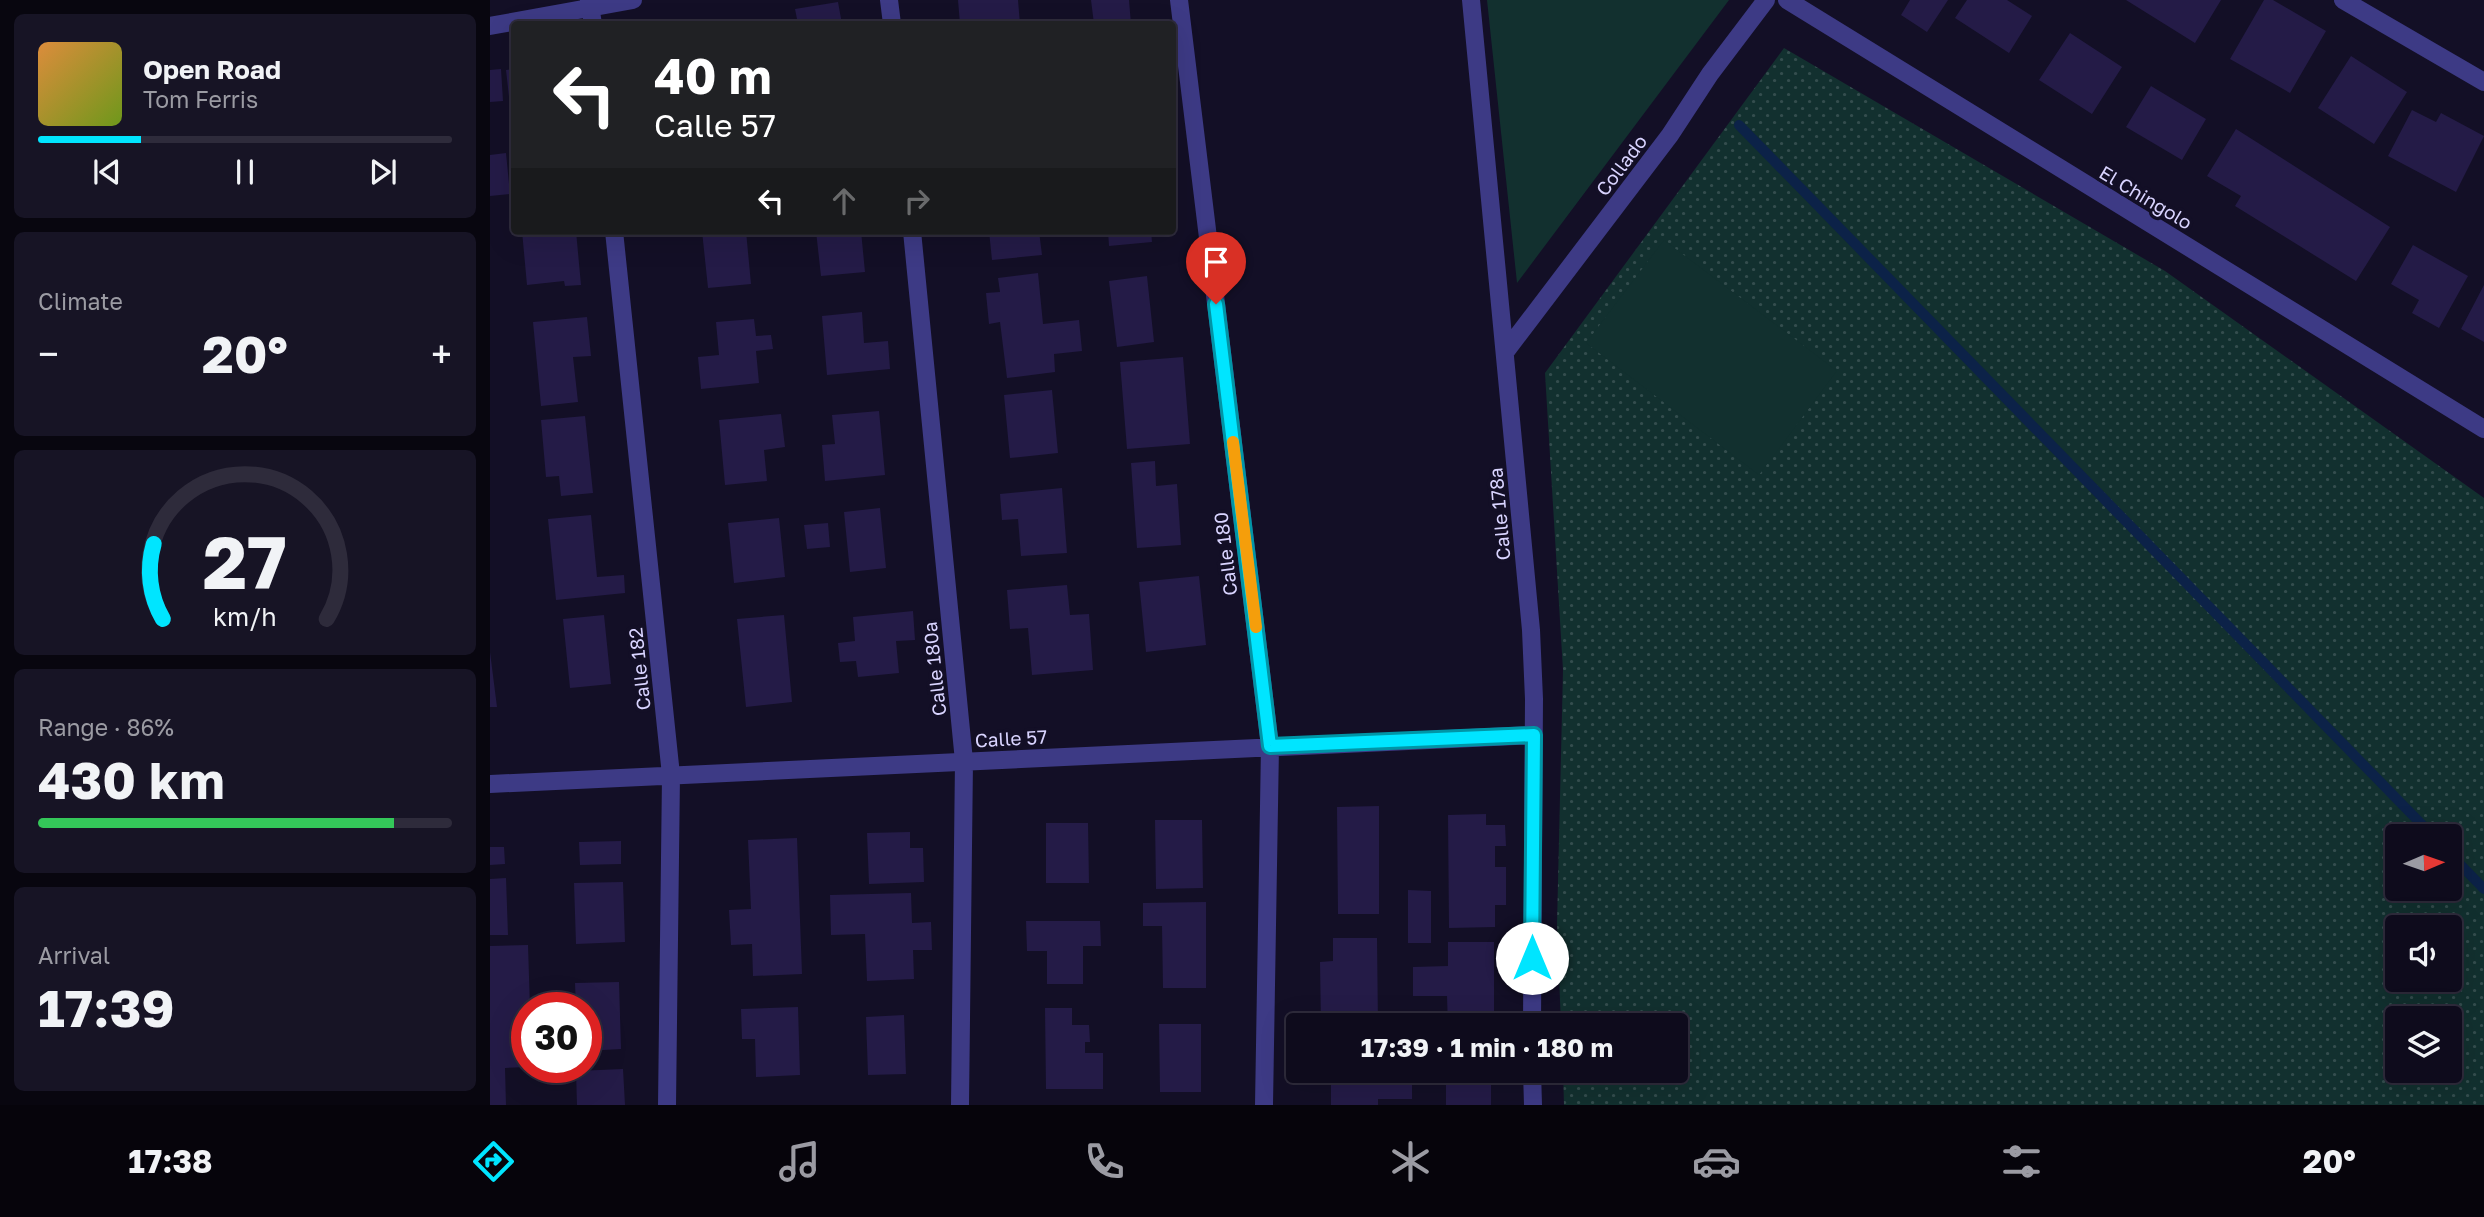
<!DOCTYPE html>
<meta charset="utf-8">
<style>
body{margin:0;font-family:"Golos Text",sans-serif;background:#171425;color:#f1f3f6;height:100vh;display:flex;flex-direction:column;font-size:26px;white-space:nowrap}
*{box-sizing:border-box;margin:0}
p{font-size:23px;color:#9b9ba3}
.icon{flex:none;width:38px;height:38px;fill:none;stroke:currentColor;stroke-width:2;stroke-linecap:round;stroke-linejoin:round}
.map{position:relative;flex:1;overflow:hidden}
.side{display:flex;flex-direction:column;gap:14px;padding:14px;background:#08060f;width:490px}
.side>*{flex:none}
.guide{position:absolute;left:21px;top:21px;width:665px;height:214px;border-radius:7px;box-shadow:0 7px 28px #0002,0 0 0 2px #2e2b3b;background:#202124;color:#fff;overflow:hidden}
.needle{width:46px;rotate:88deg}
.controls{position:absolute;left:1895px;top:824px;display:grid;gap:14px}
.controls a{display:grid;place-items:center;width:77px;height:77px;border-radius:7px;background:#0e0b1c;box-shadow:0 7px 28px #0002,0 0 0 2px #2e2b3b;font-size:35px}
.speed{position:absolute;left:21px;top:992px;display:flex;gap:14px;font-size:35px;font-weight:700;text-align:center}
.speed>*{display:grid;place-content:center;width:91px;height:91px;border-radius:50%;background:#0e0b1c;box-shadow:0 7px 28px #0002,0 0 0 2px #2e2b3b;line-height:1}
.speed .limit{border:10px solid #d22;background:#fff;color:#111}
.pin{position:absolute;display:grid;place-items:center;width:60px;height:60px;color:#fff;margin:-72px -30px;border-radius:50% 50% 50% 0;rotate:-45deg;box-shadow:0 0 7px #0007}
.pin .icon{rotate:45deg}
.me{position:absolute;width:77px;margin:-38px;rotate:0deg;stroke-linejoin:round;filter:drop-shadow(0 0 5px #0008)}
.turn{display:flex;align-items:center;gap:24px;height:147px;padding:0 28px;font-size:32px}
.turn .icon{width:91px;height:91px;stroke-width:2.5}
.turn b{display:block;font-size:49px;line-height:60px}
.lanes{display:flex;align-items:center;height:66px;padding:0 28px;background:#0003;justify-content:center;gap:35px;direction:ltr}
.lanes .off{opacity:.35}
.big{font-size:52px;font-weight:700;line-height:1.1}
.side .widget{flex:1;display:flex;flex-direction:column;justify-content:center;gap:10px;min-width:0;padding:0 24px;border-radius:10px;background:#171425}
.side .dial{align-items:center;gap:0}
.dial svg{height:182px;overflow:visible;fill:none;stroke:#2e2b3b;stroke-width:7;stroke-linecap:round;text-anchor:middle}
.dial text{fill:#f1f3f6;stroke:none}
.song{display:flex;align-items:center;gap:21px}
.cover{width:84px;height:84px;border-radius:10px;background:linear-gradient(135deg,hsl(30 70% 55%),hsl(80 70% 35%))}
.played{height:7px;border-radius:4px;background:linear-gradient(90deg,#00e5ff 25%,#2e2b3b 25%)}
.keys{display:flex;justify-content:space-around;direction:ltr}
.heat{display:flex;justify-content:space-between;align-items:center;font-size:38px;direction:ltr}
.charge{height:10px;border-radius:5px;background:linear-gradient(90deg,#34c759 86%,#2e2b3b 0)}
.trip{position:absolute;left:796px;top:1013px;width:402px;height:70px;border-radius:7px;background:#0e0b1c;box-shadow:0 7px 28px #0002,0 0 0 2px #2e2b3b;font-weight:700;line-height:70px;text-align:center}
.tab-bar{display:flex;height:112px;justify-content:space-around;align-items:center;background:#06040b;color:#9b9ba3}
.tab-bar .icon{width:49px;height:49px}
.tab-bar .on{color:#00e5ff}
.tab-bar b{font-size:32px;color:#f1f3f6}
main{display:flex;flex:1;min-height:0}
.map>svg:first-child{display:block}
.grass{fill:url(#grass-dots);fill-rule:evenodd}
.green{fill:#12302f}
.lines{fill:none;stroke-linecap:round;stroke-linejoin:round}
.stream{stroke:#0c2248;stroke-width:10}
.building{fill:#241b47}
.minor{stroke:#3d3a85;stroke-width:18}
.route-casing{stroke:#0095a6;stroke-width:18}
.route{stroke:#00e5ff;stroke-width:12}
.slow{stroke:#f59e0b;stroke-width:12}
.labels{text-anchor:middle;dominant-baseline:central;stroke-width:7;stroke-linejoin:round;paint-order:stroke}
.street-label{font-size:19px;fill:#d9d4ff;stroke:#130f26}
</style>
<main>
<section class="side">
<div class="widget">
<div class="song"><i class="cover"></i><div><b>Open Road</b><p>Tom Ferris</p></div></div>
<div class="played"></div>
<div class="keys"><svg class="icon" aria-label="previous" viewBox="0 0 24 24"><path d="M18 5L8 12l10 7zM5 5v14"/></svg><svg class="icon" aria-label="pause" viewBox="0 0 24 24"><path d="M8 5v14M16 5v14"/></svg><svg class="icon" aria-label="next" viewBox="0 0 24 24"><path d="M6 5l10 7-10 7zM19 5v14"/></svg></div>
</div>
<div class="widget"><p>Climate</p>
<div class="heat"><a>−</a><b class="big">20°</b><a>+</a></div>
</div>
<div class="widget dial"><svg viewBox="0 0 100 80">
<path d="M14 69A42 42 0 1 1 86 69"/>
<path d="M14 69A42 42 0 0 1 10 36" stroke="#00e5ff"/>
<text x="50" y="56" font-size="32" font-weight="700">27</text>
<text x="50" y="72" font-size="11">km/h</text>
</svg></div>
<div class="widget"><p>Range · 86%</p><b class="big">430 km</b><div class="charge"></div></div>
<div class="widget"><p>Arrival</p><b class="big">17:39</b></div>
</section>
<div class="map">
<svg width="1994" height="1105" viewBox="0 0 1994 1105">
<defs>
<pattern id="grass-dots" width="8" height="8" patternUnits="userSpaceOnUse" patternTransform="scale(1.75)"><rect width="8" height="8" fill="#12302f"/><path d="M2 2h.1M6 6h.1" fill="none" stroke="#344d4e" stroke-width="1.8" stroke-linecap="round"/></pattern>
</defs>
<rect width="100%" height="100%" fill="#130f26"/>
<path class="grass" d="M1294,48L1675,271L1994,498V1105H1074L1073,1071H1186V1026L1071,1025L1067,925L1073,670L1055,373ZM1908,836H1960V889H1908ZM1908,928H1960V980H1908ZM1908,1018H1960V1071H1908Z"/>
<path class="green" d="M997,0H1239L1027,283Z
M1174,240L1347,371L1269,475L1096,343Z"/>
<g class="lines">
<path class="stream" d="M1249,125L1943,836
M1960,854L1994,889"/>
</g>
<path class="building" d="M468,0H528L530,24H470Z
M601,0H639L641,24H604Z
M1420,0H1458L1437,32L1411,15Z
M1477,0H1517L1542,16L1519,53L1465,18Z
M1636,0H1731L1705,43Z
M1774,0H1783L1836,31L1800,93L1740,59Z
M348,2L352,24H308L305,9Z
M230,19L231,24H193V23Z
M1580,33L1632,67L1602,114L1549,80Z
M1861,56L1917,92L1884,144L1828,108Z
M11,69L13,101L0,102V70Z
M24,69V106H20L16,70Z
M1661,86L1716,119L1692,160L1636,127Z
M1922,110L1946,122L1951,113L1994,136L1966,192L1898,156Z
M1746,129L1900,227L1866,281L1745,206L1751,196L1717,176Z
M16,153L20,194L0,196V155Z
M32,231H86L91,285L75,286L74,281L37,285Z
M212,231H256L261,284L218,288Z
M326,231H371L375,272L331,276Z
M499,231H549L552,255L502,260Z
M618,231H661L662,242L619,246Z
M1923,245L1978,276L1949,328L1922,313L1929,300L1901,284Z
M548,273L553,324L589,320L592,351L564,354L565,372L517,378L510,322L499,324L496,293L510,292L508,278Z
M657,276L664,342L627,347L619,281Z
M1994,285V342L1971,329Z
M372,312L374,343L398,341L400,369L337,375L332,316Z
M97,317L101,356L83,357L88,402L51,406L43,322Z
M264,319L266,336L281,335L283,349L266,351L269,383L211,389L208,357L229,355L226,322Z
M693,357L700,444L637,449L630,362Z
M562,390L568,453L520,458L514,395Z
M389,411L395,475L335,481L332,445L345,444L342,415Z
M291,414L295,447L274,450L277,481L235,485L229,420Z
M95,416L103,493L71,496L69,476L56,477L51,420Z
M665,461L666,486L687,484L691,545L647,548L641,463Z
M572,488L577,553L531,556L528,519L512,520L510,494Z
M390,508L396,568L360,572L354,512Z
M101,515L107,577L134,575L135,593L66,600L58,519Z
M289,518L295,577L244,583L238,523Z
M338,523L340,547L317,549L314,525Z
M709,576L716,645L656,652L649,582Z
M577,585L580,615L599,614L603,670L542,675L538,628L520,629L517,590Z
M423,611L425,640L406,641L409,673L368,677L366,661L350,662L348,643L365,641L363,617Z
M114,615L121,684L80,688L73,619Z
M294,615L302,702L256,707L247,619Z
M0,652L7,707H0Z
M889,806V914H848L847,807Z
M996,814V825H1015L1016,846H1005V867H1016V905H1005V927L959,928L958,815Z
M665,820H712L713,888L666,889Z
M556,823H598L599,883H556Z
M420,832V848H433L434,882L379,884L377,833Z
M307,838L312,974L263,976L262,944L241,945L239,910L261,909L258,840Z
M131,841V864L90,865L89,842Z
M0,847H14L15,864L0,865Z
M16,878L18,935H0V879Z
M133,882L135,942L86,944L84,883Z
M918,890L941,891V943H918Z
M421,893L422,923L441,922L442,950H423L424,979L377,981L375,934L341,935L340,895Z
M716,902V988H673L672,926H653V903Z
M536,921H610L611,946H593V984H557V951H537Z
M843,938H887L888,1025H831L830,962L843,961Z
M958,942H1004V1026H958L957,996H923V967L958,966Z
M38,945L40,1008H37V1067L15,1068L16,1105H0V946Z
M129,982L131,1049L96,1051V1008H86L85,983Z
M308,1007L310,1075L266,1077L265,1039H252L251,1009Z
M555,1008H582V1025H599L600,1042H595V1053H613V1089H556Z
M414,1015L416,1074L378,1075L376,1017Z
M669,1024H711V1092H670Z
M133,1069L135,1105H87L86,1071Z
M841,1071L922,1075V1099H888V1105H841Z
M956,1071H1001V1105H956Z"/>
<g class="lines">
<path class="minor" d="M99,0L103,24
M399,0L402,24
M689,0L780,746L774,1105
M981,0L1041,630L1044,699L1042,1026
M1297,0L1994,429
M1853,0L1994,82
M0,26L143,0
M124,231L181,775L177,1105
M422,231L474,761L470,1105
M1016,351L1180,135L1220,74L1276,0
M0,784L1044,735
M1042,1071L1043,1105"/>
</g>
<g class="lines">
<g class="route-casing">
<path id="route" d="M726,304L780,746L1044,735L1042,958"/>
</g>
<use href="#route" class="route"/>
<path class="slow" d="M743,442L766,627"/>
</g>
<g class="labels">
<g class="street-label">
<text transform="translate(1131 165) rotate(-53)">Collado</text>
<text transform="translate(1656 197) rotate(31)">El Chingolo</text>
<text transform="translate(1009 514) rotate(-95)">Calle 178a</text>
<text transform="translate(735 554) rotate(-97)">Calle 180</text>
<text transform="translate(149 669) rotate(-96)">Calle 182</text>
<text transform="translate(444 669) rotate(-96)">Calle 180a</text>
<text transform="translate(521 738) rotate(-3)">Calle 57</text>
</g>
</g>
</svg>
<div class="controls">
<a><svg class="needle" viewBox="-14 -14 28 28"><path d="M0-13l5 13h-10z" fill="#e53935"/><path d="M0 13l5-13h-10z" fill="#9b9ba3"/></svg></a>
<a><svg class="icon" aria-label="sound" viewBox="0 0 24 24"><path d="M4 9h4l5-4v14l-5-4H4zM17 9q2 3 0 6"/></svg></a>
<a><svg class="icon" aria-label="layers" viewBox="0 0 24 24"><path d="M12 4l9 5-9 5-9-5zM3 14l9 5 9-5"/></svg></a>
</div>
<div class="speed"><div class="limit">30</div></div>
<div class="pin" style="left:726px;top:304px;background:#d93025"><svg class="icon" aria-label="arrive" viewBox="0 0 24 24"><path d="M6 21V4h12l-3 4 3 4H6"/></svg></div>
<svg class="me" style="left:1042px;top:958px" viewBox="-20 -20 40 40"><circle r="19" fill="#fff"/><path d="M0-13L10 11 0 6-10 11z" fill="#00e5ff"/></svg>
<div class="trip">17:39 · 1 min · 180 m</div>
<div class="guide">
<div class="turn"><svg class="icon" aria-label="left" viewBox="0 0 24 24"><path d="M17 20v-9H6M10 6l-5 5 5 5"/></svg><div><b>40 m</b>Calle 57</div></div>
<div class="lanes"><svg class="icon" aria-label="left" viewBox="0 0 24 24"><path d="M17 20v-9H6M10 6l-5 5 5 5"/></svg><svg class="icon off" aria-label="ahead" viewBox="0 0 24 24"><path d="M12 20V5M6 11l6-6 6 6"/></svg><svg class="icon off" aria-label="right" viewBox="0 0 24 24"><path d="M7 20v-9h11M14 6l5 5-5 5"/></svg></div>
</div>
</div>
</main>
<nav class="tab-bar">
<b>17:38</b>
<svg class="icon on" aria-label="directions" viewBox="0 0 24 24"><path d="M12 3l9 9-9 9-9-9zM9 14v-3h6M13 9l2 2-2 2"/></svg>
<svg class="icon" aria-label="music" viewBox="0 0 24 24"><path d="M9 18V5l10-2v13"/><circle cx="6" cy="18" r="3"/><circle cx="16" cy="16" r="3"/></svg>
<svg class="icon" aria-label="phone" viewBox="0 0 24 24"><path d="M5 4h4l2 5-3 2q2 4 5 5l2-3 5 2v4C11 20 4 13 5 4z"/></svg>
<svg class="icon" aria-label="climate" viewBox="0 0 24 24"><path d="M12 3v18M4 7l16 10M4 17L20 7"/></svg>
<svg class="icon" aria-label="car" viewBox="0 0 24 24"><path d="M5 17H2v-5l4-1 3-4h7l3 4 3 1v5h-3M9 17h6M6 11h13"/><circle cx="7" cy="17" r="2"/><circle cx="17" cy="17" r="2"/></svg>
<svg class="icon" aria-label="filters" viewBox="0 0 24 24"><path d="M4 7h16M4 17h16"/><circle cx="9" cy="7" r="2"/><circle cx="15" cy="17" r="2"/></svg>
<b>20°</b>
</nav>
